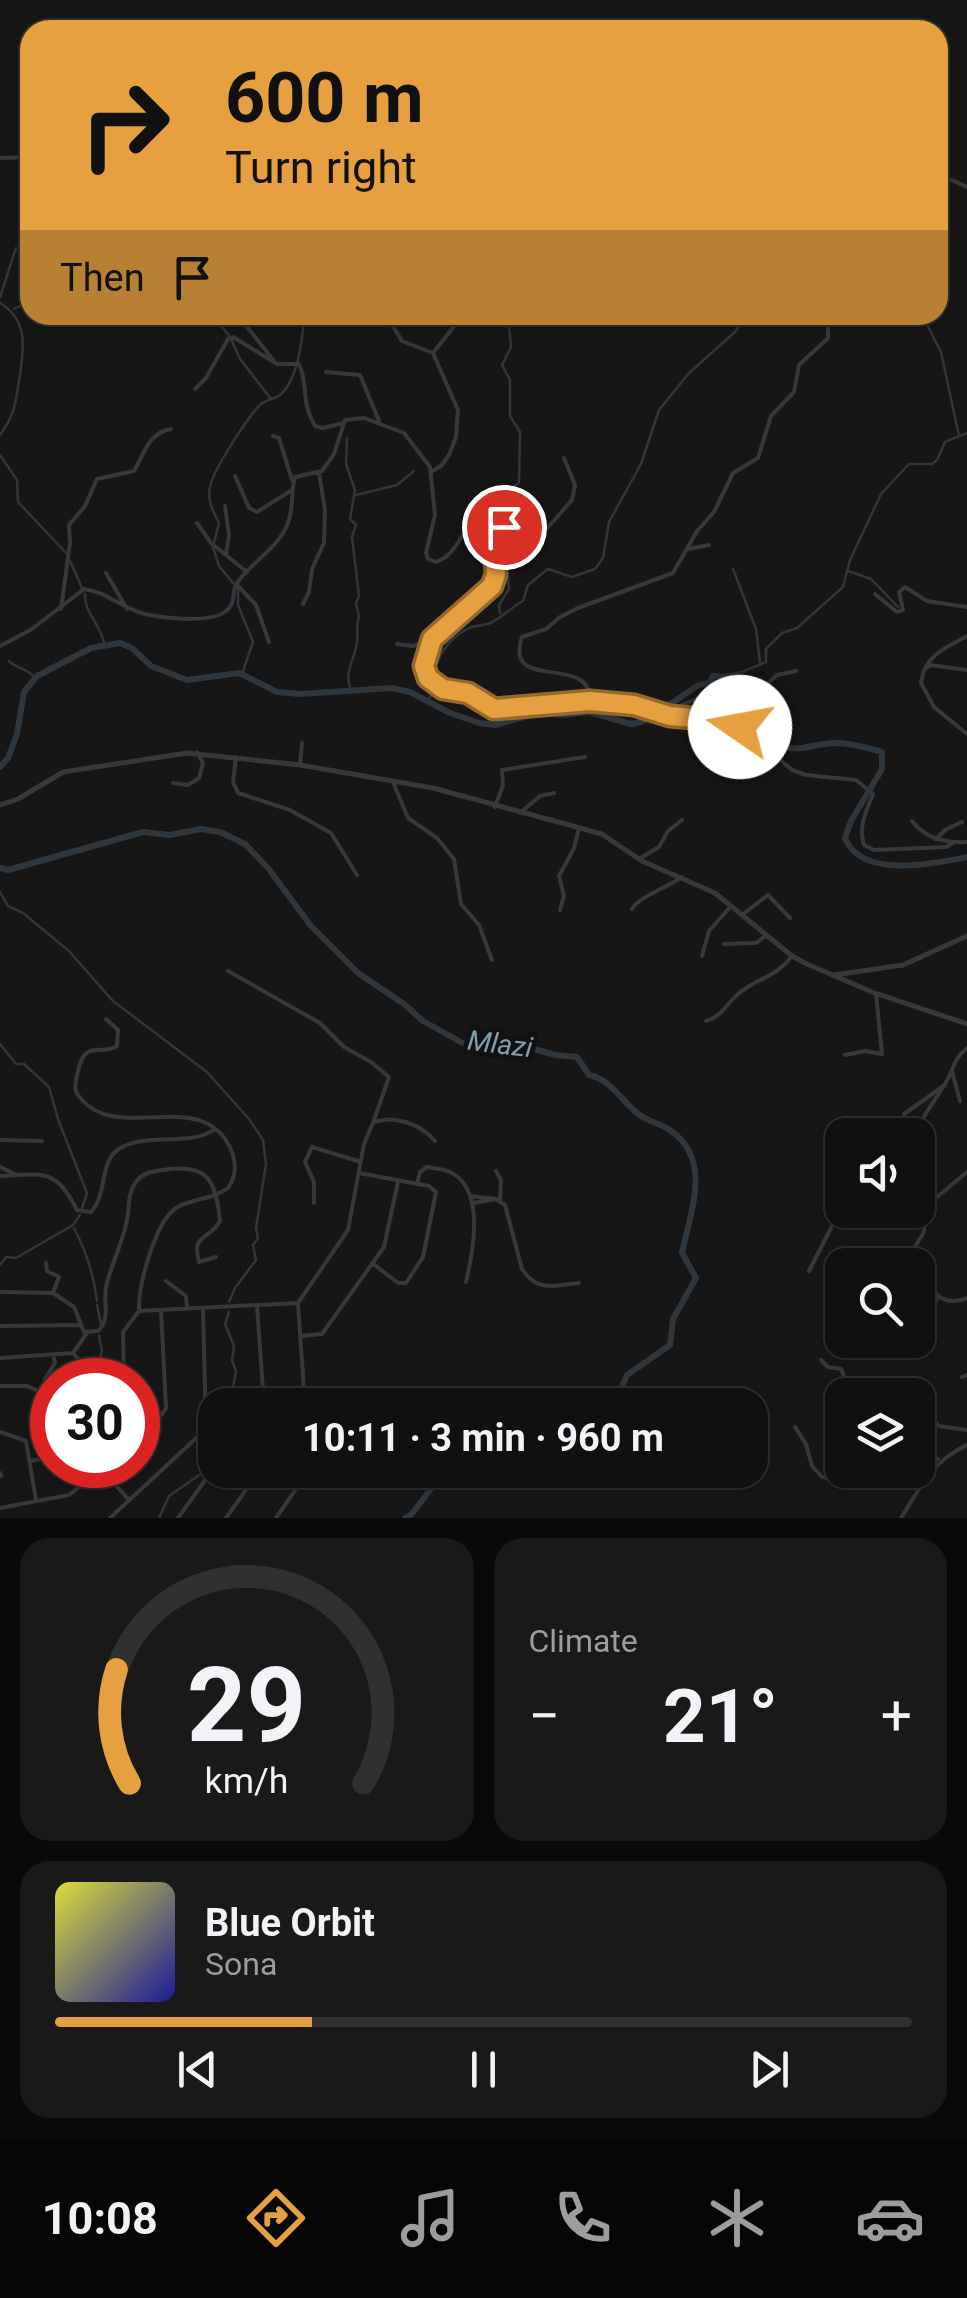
<!DOCTYPE html>
<meta charset="utf-8">
<style>
body{margin:0;font-family:Roboto,sans-serif;background:#19191a;color:#f1f3f6;height:100vh;display:flex;flex-direction:column;font-size:38px;white-space:nowrap}
*{box-sizing:border-box;margin:0}
p{font-size:32px;color:#9c9d9f}
.icon{flex:none;width:55px;height:55px;fill:none;stroke:currentColor;stroke-width:2;stroke-linecap:round;stroke-linejoin:round}
.map{position:relative;height:1518px;overflow:hidden}
.sheet{display:flex;flex-direction:column;gap:20px;padding:20px;background:#090909;flex:1}
.sheet>*{flex:none}
.banner{position:absolute;left:20px;top:20px;width:928px;height:305px;border-radius:30px;box-shadow:0 2px 8px #0004,0 0 0 2px #303031;background:#e6a03f;color:#111;overflow:hidden}
.controls{position:absolute;left:825px;top:1118px;display:grid;gap:20px}
.controls a{display:grid;place-items:center;width:110px;height:110px;border-radius:20px;background:#101011;box-shadow:0 2px 8px #0004,0 0 0 2px #303031;font-size:50px}
.speed{position:absolute;left:30px;top:1358px;display:flex;gap:20px;font-size:50px;font-weight:700;text-align:center}
.speed>*{display:grid;place-content:center;width:130px;height:130px;border-radius:50%;background:#101011;box-shadow:0 2px 8px #0004,0 0 0 2px #303031;line-height:1}
.speed .limit{border:15px solid #d22;background:#fff;color:#111}
.pin{position:absolute;display:grid;place-items:center;width:85px;height:85px;color:#fff;margin:-42px;border:5px solid #fff;border-radius:50%;box-shadow:0 2px 10px #0007}
.me{position:absolute;width:110px;margin:-55px;rotate:282deg;stroke-linejoin:round;filter:drop-shadow(0 0 8px #0008)}
.turn{display:flex;align-items:center;gap:35px;height:210px;padding:0 40px;font-size:45px}
.turn .icon{width:130px;height:130px;stroke-width:2.5}
.turn b{display:block;font-size:70px;line-height:85px}
.then{display:flex;align-items:center;height:95px;padding:0 40px;background:#0003;gap:20px;font-size:38px}
.big{font-size:75px;font-weight:700;line-height:1.1}
.sheet .card{flex:1;display:flex;flex-direction:column;justify-content:center;gap:15px;min-width:0;padding:0 35px;border-radius:30px;background:#19191a}
.sheet .dial{align-items:center;gap:0}
.dial svg{height:260px;overflow:visible;fill:none;stroke:#303031;stroke-width:7;stroke-linecap:round;text-anchor:middle}
.dial text{fill:#f1f3f6;stroke:none}
.song{display:flex;align-items:center;gap:30px}
.cover{width:120px;height:120px;border-radius:15px;background:linear-gradient(135deg,hsl(60 70% 55%),hsl(240 70% 35%))}
.played{height:10px;border-radius:5px;background:linear-gradient(90deg,#e6a03f 30%,#303031 30%)}
.keys{display:flex;justify-content:space-around;direction:ltr}
.heat{display:flex;justify-content:space-between;align-items:center;font-size:55px;direction:ltr}
.sheet .tiles{flex:1;display:grid;gap:20px;grid-template-columns:1fr 1fr}
.card:last-child{grid-column:span 2}
.trip{position:absolute;left:198px;top:1388px;width:570px;height:100px;border-radius:30px;background:#101011;box-shadow:0 2px 8px #0004,0 0 0 2px #303031;font-weight:700;line-height:100px;text-align:center}
.menu{display:flex;height:160px;justify-content:space-around;align-items:center;background:#060607;color:#9c9d9f}
.menu .icon{width:70px;height:70px}
.menu .active{color:#e6a03f}
.menu b{font-size:45px;color:#f1f3f6}
.map>svg:first-child{display:block}
.lines{fill:none;stroke-linecap:round;stroke-linejoin:round}
.stream{stroke:#2f373c;stroke-width:2.5}
.river{stroke:#2f373c;stroke-width:6}
.minor{stroke:#37383c;stroke-width:4}
.tertiary{stroke:#37383c;stroke-width:5}
.route-casing{stroke:#966829;stroke-width:25}
.route{stroke:#e6a03f;stroke-width:18}
.labels{text-anchor:middle;dominant-baseline:central;stroke-width:10;stroke-linejoin:round;paint-order:stroke}
.water-label{font-size:28px;font-style:italic;fill:#829eaf;stroke:#111112}
</style>
<div class="map">
<svg width="967" height="1518" viewBox="0 0 967 1518">
<rect width="100%" height="100%" fill="#161617"/>
<g class="lines">
<path class="stream" d="M801,30L804,23
M0,297L16,248
M0,303C28,320 24,346 20,375C15,402 17,411 0,435
M14,309L30,301
M213,315L230,337L240,359L271,399
M922,315L941,352L959,436
M347,438L346,464L355,490L350,519L356,525L352,537L359,596L356,603L359,617C356,626 358,632 357,642C355,660 343,672 351,690
M0,455L17,480L18,502L67,554
M356,495L397,485L414,471
M214,543L219,523C213,511 207,500 210,487C213,469 250,415 259,406C265,399 274,400 280,395C298,380 303,337 304,315
M213,547L219,566L233,583
M70,561L82,588
M733,569L756,629L760,663
M848,571L871,579L898,607
M238,589V605L253,642L242,674
M85,594C84,613 101,624 105,646
M500,613L499,605L509,589L507,570L512,553L504,498L509,489L519,483L520,432L510,416V380L502,365L511,347L508,315
M9,661C17,669 27,668 35,678
M724,675L742,672L766,662V649L782,633L797,628L843,587L850,560L881,494L909,464H932L937,460L945,442L967,433
M433,680C436,658 447,640 467,629C474,625 483,626 490,623C501,619 511,607 523,601L528,585L548,569L572,577L595,569L603,558L609,522L641,464L659,410L689,373L735,332L747,315
M427,701L433,694V686
M0,892L8,906L23,913L69,951L113,1001L207,1072L249,1119L263,1140L266,1164L256,1228L258,1238L253,1245L256,1260L235,1288L229,1302
M0,1044L16,1064H24L49,1087L59,1122L87,1193L82,1208
M74,1228C86,1251 94,1275 97,1301
M0,1265L6,1257L16,1258L73,1225L80,1215
M97,1305L101,1324
M229,1312L225,1324L234,1346L232,1360L236,1371L230,1405
M94,1380L102,1351L99,1336
M159,1518L169,1496L215,1464"/>
<path class="river" d="M659,712L697,686L710,682L713,676L729,677C746,692 765,734 779,744C796,755 817,742 837,743C852,743 867,748 882,752V769L851,821L845,838C861,879 933,864 967,857
M0,767L8,758L17,734L24,692L37,676L91,648L120,643L132,648L151,666L187,680L239,673L277,692L300,694L392,688L410,692L450,713L479,723L495,725L542,712L562,715L589,712L631,724L641,722L658,713
M0,868L8,870L143,832L170,835L201,829L220,832L245,844L268,868L311,926L358,973L404,1004L423,1021L466,1045L503,1040L555,1055L577,1057L589,1075C610,1079 621,1100 637,1113C647,1122 661,1123 671,1131C713,1160 690,1213 682,1253L696,1278L673,1319L670,1345L627,1375L615,1403L606,1405
M405,1518L411,1515L440,1477H461L473,1470"/>
<path class="minor" d="M0,158L30,157
M938,174L967,187
M386,315L402,341L433,353
M247,327L274,361
M326,372L360,375L379,421
M195,389L206,378L228,339L233,337L277,364H299C309,385 300,401 315,426L323,428L344,423
M273,436L279,438L292,480
M431,472L441,466L449,455L456,437L458,410L433,353L463,315
M235,476L249,508L257,512L292,490
M225,506L229,535L226,554
M197,523L211,543L247,572
M494,542L505,526L516,536L543,533L572,500L575,485L564,458
M688,549L709,545
M106,573L127,609
M236,584L256,605L269,642
M875,594L897,612L903,610L899,592L905,587L927,601L967,607
M303,604L309,592L312,569L324,543L325,510L319,473
M61,609L70,543L69,525L85,506L97,479L134,471C145,453 148,433 171,429
M397,644L413,646L432,639
M0,646L32,629L84,589C108,592 125,611 149,615C168,618 221,626 231,605C235,598 232,590 237,583C253,560 284,545 290,516C293,503 291,490 295,477L322,471L334,454L345,420L364,418L404,433L430,467L435,515L426,553L428,559L436,562C459,554 460,530 478,516L486,519L494,542V583C473,616 431,623 424,666L428,679L443,689L468,693L495,709L590,701L634,705L669,715L727,721L756,739L792,770L806,775L856,780L873,794C866,812 858,826 864,845L874,850L946,847L953,843
M926,667C933,652 953,644 967,636
M967,670L930,665L924,670L921,683L934,707L967,734
M590,701C592,652 503,694 522,637L546,629L560,617L578,608L673,573L697,531L714,512L733,473L758,458L771,416L794,392L799,365L828,338V315
M661,714L701,697L757,693L777,675L796,671
M236,757L233,782L238,793L290,810L331,833L357,875
M300,765L302,743
M393,782L408,818L437,838L454,859L461,904L479,925L492,960
M173,783L188,785L199,778L203,763L197,752
M495,807L503,785L502,770L585,757
M520,813L540,796L554,793
M912,821C926,839 945,843 967,842
M936,839L945,830L962,822
M639,859L659,847L668,831L682,820
M632,909C640,896 666,888 682,877
M560,910L564,896L559,876L574,848L579,828
M742,915L768,895L790,918
M724,944L756,943L767,935
M702,956L709,931L731,906
M228,971L320,1023L344,1047L371,1062L389,1077L373,1123
M106,1019L118,1030L117,1046C107,1053 98,1047 88,1052C80,1056 78,1072 76,1080C74,1090 76,1093 82,1100C121,1144 205,1084 232,1152C237,1166 236,1177 228,1188C212,1200 192,1198 176,1208C155,1222 138,1286 139,1311
M706,1021C723,1016 725,1005 738,994C759,976 772,981 792,956
M845,1055L865,1051L882,1054L876,993
M952,1071L960,1101
M904,1114L945,1085
M914,1135C923,1115 934,1102 945,1084C954,1070 953,1059 967,1048
M0,1140L42,1141
M0,1167L15,1174
M496,1171L501,1180L500,1201
M359,1173L429,1186L436,1192L423,1257L406,1283H398L372,1263
M0,1176C44,1174 56,1168 77,1210L91,1212C106,1196 101,1166 114,1153C138,1129 188,1149 215,1129
M417,1184L420,1172L427,1167C434,1168 444,1169 450,1172C486,1189 473,1252 466,1282
M470,1196L496,1199L505,1205L522,1269C537,1293 555,1285 579,1283
M314,1203V1182L305,1162L312,1147L361,1162
M473,1203L496,1199
M46,1263L47,1271L59,1277L53,1293
M910,1265V1255L924,1232L925,1207L967,1172
M809,1271L834,1222L847,1210
M918,1276C934,1292 943,1308 967,1298
M166,1281L186,1296L187,1308
M0,1292L53,1293L74,1307L84,1332L98,1331C111,1319 103,1303 106,1287C111,1264 123,1243 127,1220C130,1206 127,1194 136,1182C142,1173 153,1171 163,1170C207,1163 216,1179 220,1221C209,1241 191,1233 199,1262L216,1257
M298,1303L348,1230L364,1144L373,1123C393,1114 421,1124 435,1141
M257,1305L264,1405
M918,1323L938,1298
M0,1326L80,1325
M301,1336L322,1334L384,1247L398,1182
M73,1353L88,1369L83,1380
M0,1358L73,1353L87,1333
M821,1360L828,1367L841,1369L849,1387L864,1395
M962,1377L967,1375
M45,1379L55,1363L53,1354
M124,1380L123,1332L139,1311L298,1303L305,1405
M0,1386H27L52,1397
M901,1395H902
M918,1406L939,1426L967,1430
M795,1427L806,1444L812,1466L822,1477C842,1480 870,1488 884,1470
M0,1432L26,1441L36,1500
M138,1438L161,1416L166,1408L161,1310
M918,1455L929,1461L938,1459
M30,1461L52,1457
M102,1470L129,1500
M0,1473L1,1476
M0,1508L69,1495L107,1465
M110,1518L206,1429L203,1311
M178,1518L206,1479
M226,1518L260,1470
M276,1518L309,1470
M901,1518C919,1489 934,1459 967,1445"/>
<path class="tertiary" d="M0,805L18,799L63,772L187,753L300,765L433,788L602,834L642,861L715,893L792,956L807,964L872,992L967,1024
M834,975L903,965L967,936"/>
</g>
<g class="lines">
<g class="route-casing">
<path id="route" d="M504,527L494,542L496,574L492,586L432,639L424,666L428,678L443,689L468,693L494,709L590,701L634,705L670,716L727,721L740,727"/>
</g>
<use href="#route" class="route"/>
</g>
<g class="labels">
<g class="water-label">
<text transform="translate(500 1044) rotate(7)">Mlazi</text>
</g>
</g>
</svg>
<div class="controls">
<a><svg class="icon" aria-label="sound" viewBox="0 0 24 24"><path d="M4 9h4l5-4v14l-5-4H4zM17 9q2 3 0 6"/></svg></a>
<a><svg class="icon" aria-label="search" viewBox="0 0 24 24"><circle cx="10" cy="10" r="6"/><path d="M15 15l6 6"/></svg></a>
<a><svg class="icon" aria-label="layers" viewBox="0 0 24 24"><path d="M12 4l9 5-9 5-9-5zM3 14l9 5 9-5"/></svg></a>
</div>
<div class="speed"><div class="limit">30</div></div>
<div class="pin" style="left:504px;top:527px;background:#d93025"><svg class="icon" aria-label="arrive" viewBox="0 0 24 24"><path d="M6 21V4h12l-3 4 3 4H6"/></svg></div>
<svg class="me" style="left:740px;top:727px" viewBox="-20 -20 40 40"><circle r="19" fill="#fff"/><path d="M0-13L10 11 0 6-10 11z" fill="#e6a03f"/></svg>
<div class="trip">10:11 · 3 min · 960 m</div>
<div class="banner">
<div class="turn"><svg class="icon" aria-label="right" viewBox="0 0 24 24"><path d="M7 20v-9h11M14 6l5 5-5 5"/></svg><div><b>600 m</b>Turn right</div></div>
<div class="then">Then<svg class="icon" aria-label="arrive" viewBox="0 0 24 24"><path d="M6 21V4h12l-3 4 3 4H6"/></svg></div>
</div>
</div>
<section class="sheet">
<div class="tiles">
<div class="card dial"><svg viewBox="0 0 100 80">
<path d="M14 69A42 42 0 1 1 86 69"/>
<path d="M14 69A42 42 0 0 1 10 34" stroke="#e6a03f"/>
<text x="50" y="56" font-size="32" font-weight="700">29</text>
<text x="50" y="72" font-size="11">km/h</text>
</svg></div>
<div class="card"><p>Climate</p>
<div class="heat"><a>−</a><b class="big">21°</b><a>+</a></div>
</div>
<div class="card">
<div class="song"><i class="cover"></i><div><b>Blue Orbit</b><p>Sona</p></div></div>
<div class="played"></div>
<div class="keys"><svg class="icon" aria-label="previous" viewBox="0 0 24 24"><path d="M18 5L8 12l10 7zM5 5v14"/></svg><svg class="icon" aria-label="pause" viewBox="0 0 24 24"><path d="M8 5v14M16 5v14"/></svg><svg class="icon" aria-label="next" viewBox="0 0 24 24"><path d="M6 5l10 7-10 7zM19 5v14"/></svg></div>
</div>
</div>
</section>
<nav class="menu">
<b>10:08</b>
<svg class="icon active" aria-label="directions" viewBox="0 0 24 24"><path d="M12 3l9 9-9 9-9-9zM9 14v-3h6M13 9l2 2-2 2"/></svg>
<svg class="icon" aria-label="music" viewBox="0 0 24 24"><path d="M9 18V5l10-2v13"/><circle cx="6" cy="18" r="3"/><circle cx="16" cy="16" r="3"/></svg>
<svg class="icon" aria-label="phone" viewBox="0 0 24 24"><path d="M5 4h4l2 5-3 2q2 4 5 5l2-3 5 2v4C11 20 4 13 5 4z"/></svg>
<svg class="icon" aria-label="climate" viewBox="0 0 24 24"><path d="M12 3v18M4 7l16 10M4 17L20 7"/></svg>
<svg class="icon" aria-label="car" viewBox="0 0 24 24"><path d="M5 17H2v-5l4-1 3-4h7l3 4 3 1v5h-3M9 17h6M6 11h13"/><circle cx="7" cy="17" r="2"/><circle cx="17" cy="17" r="2"/></svg>
</nav>
